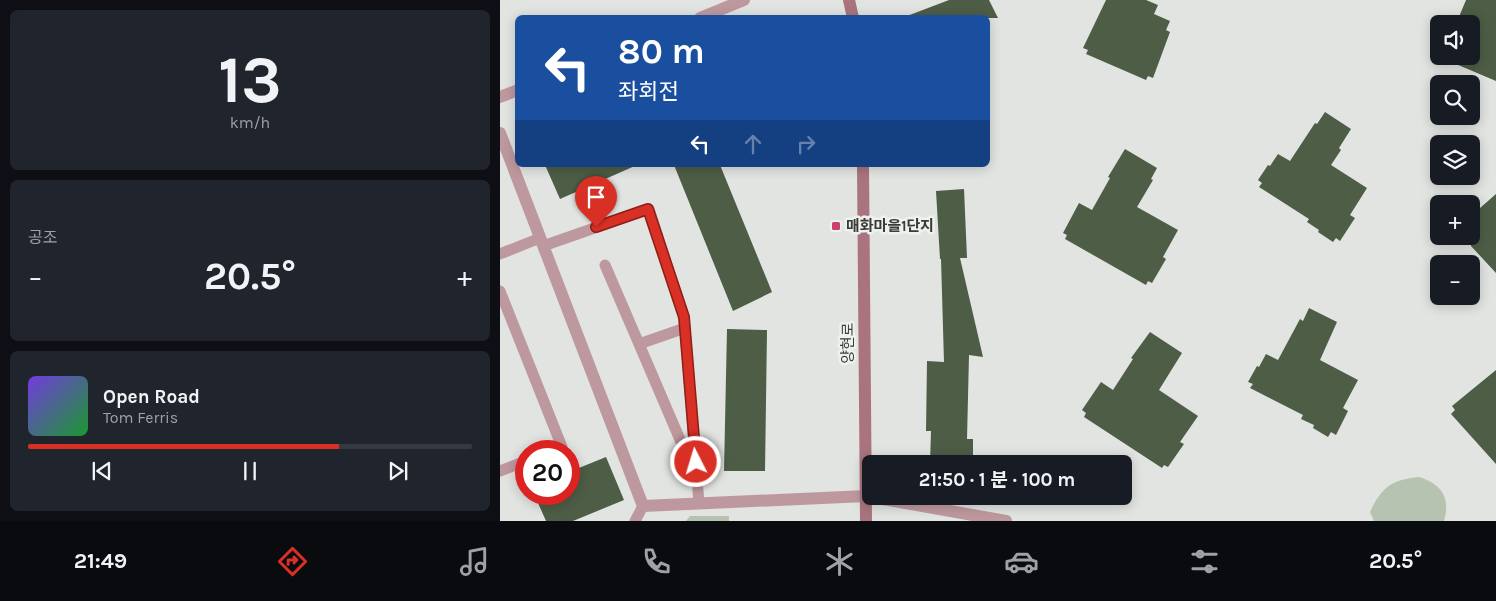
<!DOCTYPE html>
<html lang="ko">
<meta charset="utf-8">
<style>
body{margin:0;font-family:Karla,"Noto Sans KR",sans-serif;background:#20242c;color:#f1f3f6;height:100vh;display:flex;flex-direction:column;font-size:19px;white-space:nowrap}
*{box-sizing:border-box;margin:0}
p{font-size:16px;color:#9ea1a6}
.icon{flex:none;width:28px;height:28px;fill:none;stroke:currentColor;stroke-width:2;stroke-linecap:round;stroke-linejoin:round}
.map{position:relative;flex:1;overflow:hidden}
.sheet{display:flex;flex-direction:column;gap:10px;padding:10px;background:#0d0f14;width:500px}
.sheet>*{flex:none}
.hud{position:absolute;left:15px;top:15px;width:475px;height:152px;border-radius:8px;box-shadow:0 2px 12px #0003;background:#1a4fa0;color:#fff;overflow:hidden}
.buttons{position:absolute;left:930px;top:15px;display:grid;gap:10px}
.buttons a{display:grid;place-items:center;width:50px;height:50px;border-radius:8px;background:#171b24;box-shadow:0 2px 12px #0003;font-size:25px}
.speed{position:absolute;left:15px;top:440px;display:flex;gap:10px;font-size:25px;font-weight:700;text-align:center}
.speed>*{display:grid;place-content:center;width:65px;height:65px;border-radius:50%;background:#171b24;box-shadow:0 2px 12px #0003;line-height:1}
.speed .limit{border:8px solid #d22;background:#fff;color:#111}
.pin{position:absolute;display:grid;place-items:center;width:42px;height:42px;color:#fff;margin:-51px -21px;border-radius:50% 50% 50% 0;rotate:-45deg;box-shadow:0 0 5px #0007}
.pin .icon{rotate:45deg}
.me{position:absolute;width:55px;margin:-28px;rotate:355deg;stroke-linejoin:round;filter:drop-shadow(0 0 4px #0008)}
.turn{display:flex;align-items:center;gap:18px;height:105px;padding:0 20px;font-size:22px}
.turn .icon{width:65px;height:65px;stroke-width:2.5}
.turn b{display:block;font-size:35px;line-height:42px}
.lanes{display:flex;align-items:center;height:48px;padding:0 20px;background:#0003;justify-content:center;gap:25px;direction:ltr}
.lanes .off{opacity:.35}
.big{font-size:38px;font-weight:700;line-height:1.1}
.sheet .card{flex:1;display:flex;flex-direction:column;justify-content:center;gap:8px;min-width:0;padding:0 18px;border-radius:8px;background:#20242c}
.sheet .dial{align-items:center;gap:0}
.dial b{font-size:65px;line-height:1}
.song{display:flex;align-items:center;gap:15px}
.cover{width:60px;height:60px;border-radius:8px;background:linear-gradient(135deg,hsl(260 70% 55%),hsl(130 70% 35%))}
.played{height:5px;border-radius:2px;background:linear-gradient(90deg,#d93025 70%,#363941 70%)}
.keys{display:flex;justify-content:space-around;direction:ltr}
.heat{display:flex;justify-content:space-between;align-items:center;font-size:28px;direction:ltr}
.trip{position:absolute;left:362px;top:455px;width:270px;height:50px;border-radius:8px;background:#171b24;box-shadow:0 2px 12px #0003;font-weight:700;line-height:50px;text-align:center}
.menu{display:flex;height:80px;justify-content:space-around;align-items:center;background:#090b0e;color:#9ea1a6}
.menu .icon{width:35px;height:35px}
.menu .current{color:#d93025}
.menu b{font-size:22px;color:#f1f3f6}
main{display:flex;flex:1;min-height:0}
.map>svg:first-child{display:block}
.green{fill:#b5c3b0}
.building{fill:#4d5d46}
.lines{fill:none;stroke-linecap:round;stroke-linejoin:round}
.lane{stroke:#be989f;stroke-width:11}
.street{stroke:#be989f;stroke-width:12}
.secondary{stroke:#a9747e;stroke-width:12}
.route-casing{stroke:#8d1f18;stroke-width:12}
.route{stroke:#d93025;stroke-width:9}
.poi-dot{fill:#cd3f6b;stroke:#eef2ed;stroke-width:2}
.labels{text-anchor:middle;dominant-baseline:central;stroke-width:5;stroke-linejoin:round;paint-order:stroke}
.poi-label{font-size:15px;font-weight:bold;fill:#3a3b39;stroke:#eef2ed;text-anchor:start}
.street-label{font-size:15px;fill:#3a3b39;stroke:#eef2ed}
</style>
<main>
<section class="sheet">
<div class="card dial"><b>13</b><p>km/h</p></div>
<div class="card"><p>공조</p>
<div class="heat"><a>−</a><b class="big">20.5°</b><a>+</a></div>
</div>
<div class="card">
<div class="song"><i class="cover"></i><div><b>Open Road</b><p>Tom Ferris</p></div></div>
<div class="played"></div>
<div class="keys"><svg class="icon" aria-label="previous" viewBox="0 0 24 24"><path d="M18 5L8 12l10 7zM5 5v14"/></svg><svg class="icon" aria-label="pause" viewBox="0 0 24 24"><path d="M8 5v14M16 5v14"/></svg><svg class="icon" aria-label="next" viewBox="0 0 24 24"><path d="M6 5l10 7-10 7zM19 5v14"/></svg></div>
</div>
</section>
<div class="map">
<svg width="996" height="521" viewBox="0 0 996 521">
<rect width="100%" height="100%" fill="#e1e4e0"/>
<path class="green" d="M919,477C941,484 951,497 944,521H874L870,512C882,487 891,480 919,477Z
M190,516H229V521H186Z"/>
<path class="building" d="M449,0H489L498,18H407V16Z
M606,0H646L658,5L654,14L670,21L666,30L670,32L653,78L648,76L646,80L586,54L588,50L583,48Z
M966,0H996V81L944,59L945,56H971V24H956Z
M825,112L851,129L839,148L841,150L831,165L867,188L850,215L855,218L840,241L836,238L833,242L818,232L819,230L807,222L809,219L759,187L762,183L758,180L768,165L770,166L778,154L790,161L815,123L817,124Z
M625,149L657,168L651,179L653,180L637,207L678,230L663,257L666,259L652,283L648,281L646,285L565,239L567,235L563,233L579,203L592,210L610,178L608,177Z
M45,165H137L60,199Z
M174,165H220L272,292L233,311Z
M464,189L467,258H460L483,357L469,355L467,439H473V464H430L431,431H426L427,361L444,362L441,259H440L436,191Z
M996,194V273L971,246V197L980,208Z
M809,308L837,322L820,360L858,380L843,408L848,411L836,435L831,432L828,437L813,428L814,425L801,419L803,415L750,388L753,384L748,382L757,366L759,367L766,354L778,360L800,319L803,321Z
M227,329L267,330L265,471H224Z
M650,332L682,353L659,390L698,416L680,442L684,444L668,467L664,465L662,468L584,417L586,413L582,410L601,382L613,390L633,359L631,358Z
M996,370V464L951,414L955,410L952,406Z
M106,457L124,500L73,521H46L34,494H69V472Z"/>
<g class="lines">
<path class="lane" d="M43,246L149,209L184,317L199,503
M0,254L40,238
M105,265L139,344
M0,291L62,447L51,451
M185,328L139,344L193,470
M0,471L26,461
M135,521L143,506"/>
<path class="street" d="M200,18L244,0
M0,97L18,90
M0,133L143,506L366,496L506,521"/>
<path class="secondary" d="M349,0L353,18
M363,165L366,521"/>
</g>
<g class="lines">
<g class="route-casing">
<path id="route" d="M96,227L148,209L184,317L196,462"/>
</g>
<use href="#route" class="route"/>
</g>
<rect class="poi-dot" x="331" y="221" width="10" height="10" rx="2.5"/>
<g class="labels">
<g class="poi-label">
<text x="346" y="226">매화마을1단지</text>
</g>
<g class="street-label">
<text transform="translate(348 343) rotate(-90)">양현로</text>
</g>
</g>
</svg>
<div class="buttons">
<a><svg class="icon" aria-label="sound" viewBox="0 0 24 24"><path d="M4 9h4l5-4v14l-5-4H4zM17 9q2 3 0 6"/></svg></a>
<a><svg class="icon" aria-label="search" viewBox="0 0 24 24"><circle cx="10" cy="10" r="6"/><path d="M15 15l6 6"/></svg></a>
<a><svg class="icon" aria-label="layers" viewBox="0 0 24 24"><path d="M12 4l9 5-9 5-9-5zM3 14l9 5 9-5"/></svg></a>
<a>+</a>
<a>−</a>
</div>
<div class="speed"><div class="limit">20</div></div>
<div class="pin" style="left:96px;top:227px;background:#d93025"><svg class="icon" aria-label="arrive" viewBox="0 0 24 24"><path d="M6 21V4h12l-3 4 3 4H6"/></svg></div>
<svg class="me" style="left:196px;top:462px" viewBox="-20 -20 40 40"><circle r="17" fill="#d93025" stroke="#fff" stroke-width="3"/><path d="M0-11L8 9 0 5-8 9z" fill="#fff"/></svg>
<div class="trip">21:50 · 1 분 · 100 m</div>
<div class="hud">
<div class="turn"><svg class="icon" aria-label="left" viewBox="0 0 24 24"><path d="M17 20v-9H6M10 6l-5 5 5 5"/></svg><div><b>80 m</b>좌회전</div></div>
<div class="lanes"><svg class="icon" aria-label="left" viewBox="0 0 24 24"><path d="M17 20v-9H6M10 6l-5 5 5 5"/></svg><svg class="icon off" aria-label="ahead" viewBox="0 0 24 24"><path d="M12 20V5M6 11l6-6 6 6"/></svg><svg class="icon off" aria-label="right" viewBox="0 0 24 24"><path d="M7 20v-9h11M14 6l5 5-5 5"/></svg></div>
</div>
</div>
</main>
<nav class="menu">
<b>21:49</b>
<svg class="icon current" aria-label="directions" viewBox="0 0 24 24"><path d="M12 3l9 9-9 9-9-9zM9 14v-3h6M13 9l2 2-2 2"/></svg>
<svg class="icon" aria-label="music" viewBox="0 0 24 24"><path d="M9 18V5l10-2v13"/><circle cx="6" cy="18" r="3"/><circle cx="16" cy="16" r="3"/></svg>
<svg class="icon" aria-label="phone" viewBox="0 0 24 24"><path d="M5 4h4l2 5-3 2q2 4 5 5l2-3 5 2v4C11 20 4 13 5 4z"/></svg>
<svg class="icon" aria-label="climate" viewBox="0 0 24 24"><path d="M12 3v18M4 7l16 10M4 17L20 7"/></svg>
<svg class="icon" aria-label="car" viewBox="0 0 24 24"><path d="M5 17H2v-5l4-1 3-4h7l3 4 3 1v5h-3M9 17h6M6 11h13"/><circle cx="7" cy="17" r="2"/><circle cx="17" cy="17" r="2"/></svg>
<svg class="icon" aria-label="filters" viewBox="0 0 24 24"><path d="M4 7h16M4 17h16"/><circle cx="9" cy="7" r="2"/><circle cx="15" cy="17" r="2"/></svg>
<b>20.5°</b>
</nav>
